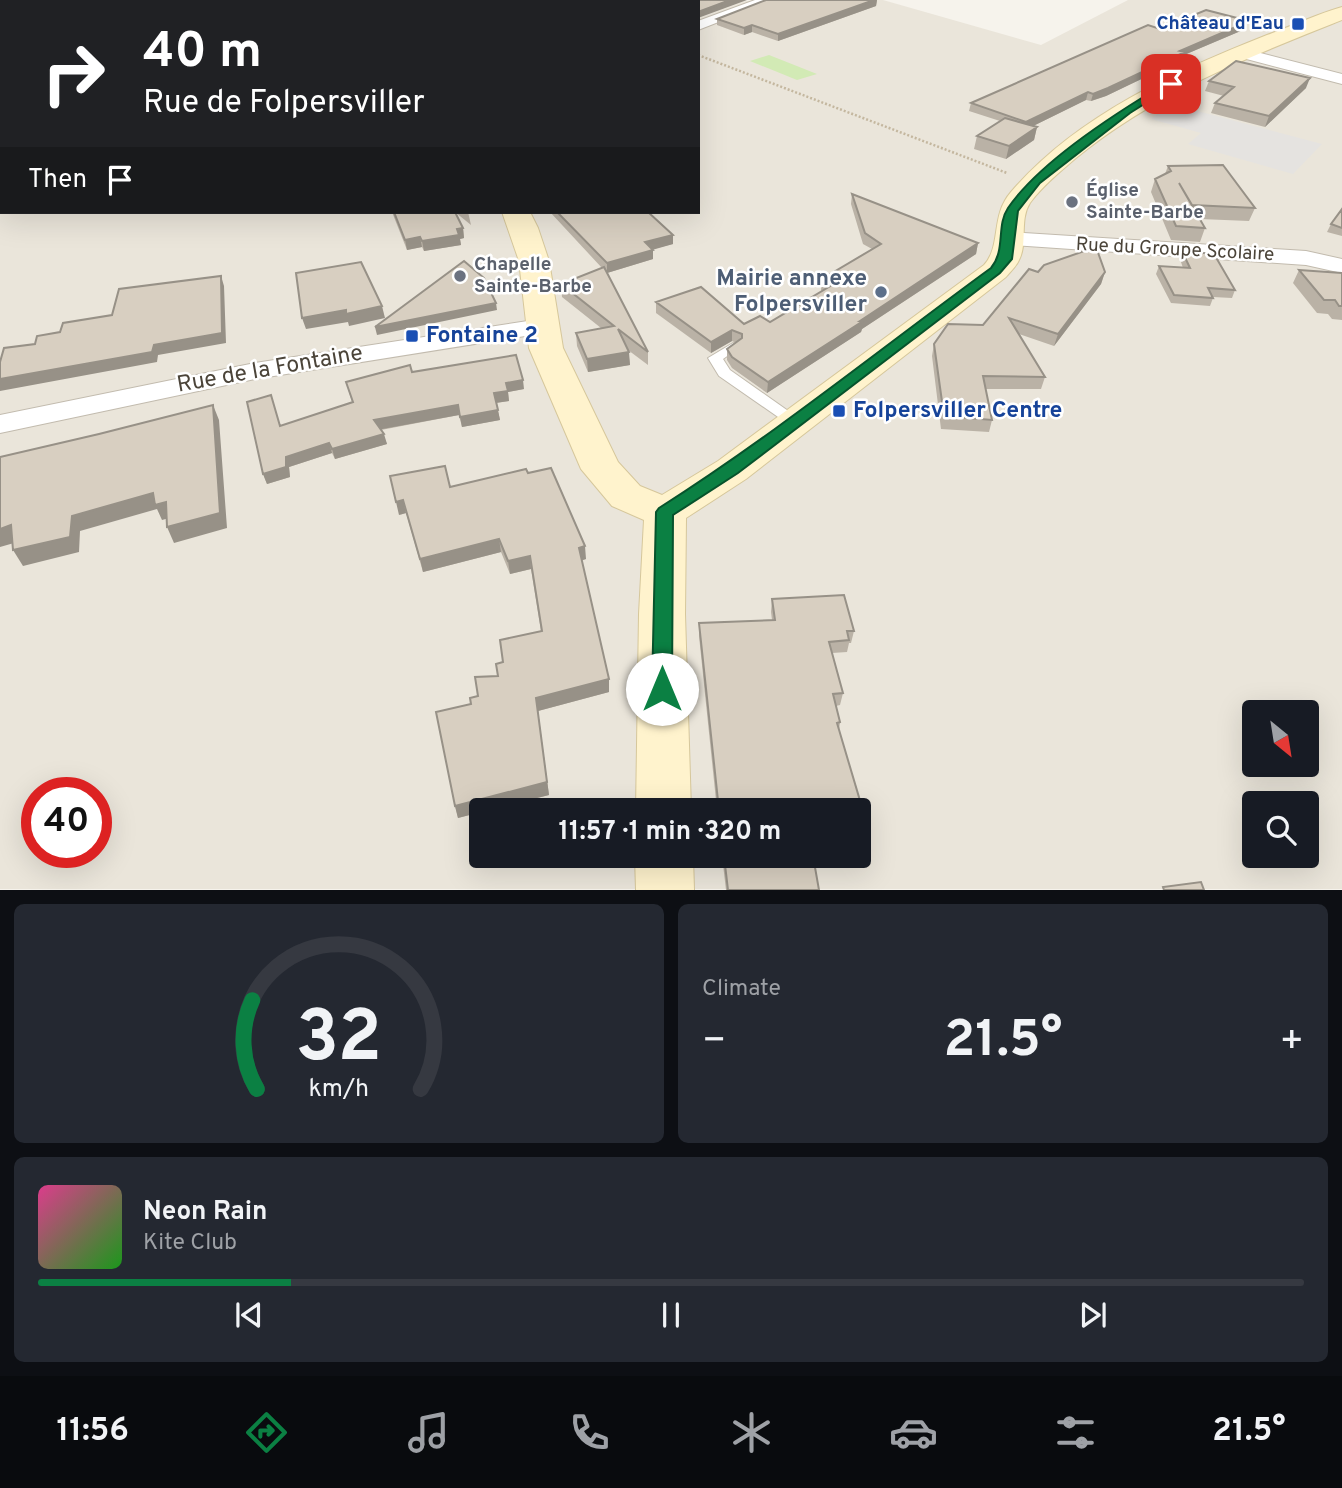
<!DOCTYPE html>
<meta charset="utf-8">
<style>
body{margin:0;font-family:Overpass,sans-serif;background:#242831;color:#f1f3f6;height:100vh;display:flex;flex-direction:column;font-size:26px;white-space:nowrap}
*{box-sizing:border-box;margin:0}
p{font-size:23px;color:#9ea1a6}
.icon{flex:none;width:38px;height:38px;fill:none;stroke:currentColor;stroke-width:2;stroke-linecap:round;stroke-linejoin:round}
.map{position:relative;height:890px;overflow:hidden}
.panel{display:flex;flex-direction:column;gap:14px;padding:14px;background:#0d0f14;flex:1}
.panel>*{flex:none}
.top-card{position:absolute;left:0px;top:0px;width:700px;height:214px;box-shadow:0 7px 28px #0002;background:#202124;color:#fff;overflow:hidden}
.needle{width:46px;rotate:150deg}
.controls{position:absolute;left:1242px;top:700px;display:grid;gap:14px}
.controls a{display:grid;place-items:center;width:77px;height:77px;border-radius:7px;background:#171b24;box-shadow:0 7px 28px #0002;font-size:35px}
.speed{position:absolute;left:21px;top:777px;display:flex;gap:14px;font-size:35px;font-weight:700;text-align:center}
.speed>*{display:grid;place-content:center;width:91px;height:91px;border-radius:50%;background:#171b24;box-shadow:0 7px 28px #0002;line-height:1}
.speed .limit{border:10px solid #d22;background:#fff;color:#111}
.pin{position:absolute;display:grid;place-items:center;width:60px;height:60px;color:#fff;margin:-30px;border-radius:14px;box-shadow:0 4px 10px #0006}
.me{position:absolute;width:77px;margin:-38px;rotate:0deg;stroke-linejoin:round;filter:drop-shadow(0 0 5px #0008)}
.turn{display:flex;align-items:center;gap:24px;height:147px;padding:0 28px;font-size:32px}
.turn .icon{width:91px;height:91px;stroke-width:2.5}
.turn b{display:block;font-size:49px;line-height:60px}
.then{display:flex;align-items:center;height:66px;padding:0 28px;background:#0003;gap:14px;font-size:26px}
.big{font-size:52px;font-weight:700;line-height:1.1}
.panel .card{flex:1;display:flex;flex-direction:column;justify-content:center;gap:10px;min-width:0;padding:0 24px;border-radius:10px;background:#242831}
.panel .dial{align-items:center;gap:0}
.dial svg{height:182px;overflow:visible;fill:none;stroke:#363941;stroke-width:7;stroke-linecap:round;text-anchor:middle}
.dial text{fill:#f1f3f6;stroke:none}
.song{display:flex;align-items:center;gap:21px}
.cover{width:84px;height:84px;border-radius:10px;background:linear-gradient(135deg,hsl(330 70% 55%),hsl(120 70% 35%))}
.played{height:7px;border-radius:4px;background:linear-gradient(90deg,#0b8043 20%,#363941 20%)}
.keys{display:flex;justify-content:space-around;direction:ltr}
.heat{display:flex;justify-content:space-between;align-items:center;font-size:38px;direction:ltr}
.panel .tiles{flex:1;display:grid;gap:14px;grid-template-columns:1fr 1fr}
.card:last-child{grid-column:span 2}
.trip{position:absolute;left:469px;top:798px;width:402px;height:70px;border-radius:7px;background:#171b24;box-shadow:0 7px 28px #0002;font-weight:700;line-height:70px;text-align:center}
.dock{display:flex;height:112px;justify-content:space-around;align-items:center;background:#090b0e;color:#9ea1a6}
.dock .icon{width:49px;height:49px}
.dock .active{color:#0b8043}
.dock b{font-size:32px;color:#f1f3f6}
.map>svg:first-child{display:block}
.residential{fill:#eae5da;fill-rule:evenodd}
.green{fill:#d2eab5}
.parking{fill:#e5e3e0}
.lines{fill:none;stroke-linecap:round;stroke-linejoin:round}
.lane-casing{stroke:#c2bbae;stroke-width:2}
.street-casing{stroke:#c2bbae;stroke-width:2}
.secondary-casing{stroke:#d6c79b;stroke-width:2}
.path{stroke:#c4b79f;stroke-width:2.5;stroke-dasharray:2 2;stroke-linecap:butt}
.lane{fill:#fff;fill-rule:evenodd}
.street{fill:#fff;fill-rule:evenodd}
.secondary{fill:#fff3cd;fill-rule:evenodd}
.wall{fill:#bab2a6}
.shaded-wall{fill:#979187}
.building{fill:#d8cfc1;stroke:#979187;stroke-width:2}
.route{fill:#0b8043;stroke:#07532c;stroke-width:2}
.transit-dot{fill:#1a4fb4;stroke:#fff;stroke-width:2.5}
.worship-dot{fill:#6b7280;stroke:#fff;stroke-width:2.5}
.service-dot{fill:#5c6f8a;stroke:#fff;stroke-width:2.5}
.labels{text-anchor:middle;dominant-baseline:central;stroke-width:5;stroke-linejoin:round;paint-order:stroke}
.far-transit-label{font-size:19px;font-weight:bold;fill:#164399;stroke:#fff;text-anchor:end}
.far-worship-label{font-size:19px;font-weight:bold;fill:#5b616d;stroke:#fff;text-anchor:start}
.far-street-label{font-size:19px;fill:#4b4439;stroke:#fff}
.service-label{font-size:23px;font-weight:bold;fill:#4e5e75;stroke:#fff;text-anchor:end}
.transit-label{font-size:23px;font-weight:bold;fill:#164399;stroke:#fff;text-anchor:start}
.street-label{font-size:23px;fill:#4b4439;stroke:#fff}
</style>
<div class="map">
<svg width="1342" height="890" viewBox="0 0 1342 890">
<rect width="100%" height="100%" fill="#f6f3ec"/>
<path class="residential" d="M0,0L109,2H2V212H698V2H535L883,0L1041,45L1128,0H1342V889H0ZM1255,712H1307V765H1255ZM37,793H96V852H37ZM1255,803H1307V856H1255ZM481,810H859V856H481Z"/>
<path class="green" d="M769,55L817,74L797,80L750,61Z"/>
<path class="parking" d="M1171,104L1322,144L1293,174L1188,144L1201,133L1151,119Z"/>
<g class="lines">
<g class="lane-casing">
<path id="lane" d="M733,343L740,347L723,359L730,370L801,420L804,423L801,426H791L719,376L708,358Z"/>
</g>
<g class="street-casing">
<path id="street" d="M755,0H775L698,30V21Z
M1241,48L1342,74V84L1235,56L1233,53L1235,50Z
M1007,232L1306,251L1342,259V273L1306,265L999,244L996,239L999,234Z
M541,319L550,322L554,327L550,332L255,379L0,433V415L255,363Z"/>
</g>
<g class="secondary-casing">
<path id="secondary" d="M1342,7V20C1249,57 1155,93 1076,158C1061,171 1042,186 1030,203C1019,220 1028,243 1019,260C1016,267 1010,272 1006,277L746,479L686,518L685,614L691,810H636L639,614L644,520L612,506L581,469L529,348L519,261L502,212H530L538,228L549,261L563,348L618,462L640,486L662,495L718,461L984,265C1002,245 990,216 1011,192C1077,115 1176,71 1267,35C1292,26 1317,14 1342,7Z
M0,120H2V135H0Z
M635,856H693L694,890H636Z"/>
</g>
<path class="path" d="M112,0L116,2
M698,55L1007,173"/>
<use href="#lane" class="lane"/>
<use href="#street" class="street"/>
<use href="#secondary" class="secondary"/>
</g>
<path class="wall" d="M766,0H877L876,6L778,41L752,32L744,35L717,25V19Z
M1245,20L1243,30L1184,55L1183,59L1106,96L1091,101L1086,100L1033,126L1037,127L1034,140L1006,159L974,149L977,136L1000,121L969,111L971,103L1160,29Z
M1209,81L1306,88L1265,127L1211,113L1215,103L1224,96L1205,91Z
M1168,166L1255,208L1249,221L1200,219L1205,228L1200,242L1171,240L1151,192L1155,179L1165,174Z
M852,194L978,243L976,254L862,329L861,332L767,393L732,368L727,360V349L736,343L732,341L711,353L656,313V302L744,324L770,322L822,291L821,290L822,279L872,249L863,244L851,204Z
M1342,209V236L1327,232L1331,224Z
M392,212H455L463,228L464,238L460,239L461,245L424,251L422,247L407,250Z
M455,212H468L471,225Z
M550,212H648L673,244L653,249V259L607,273L648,352V365L628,350L630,365L588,372L577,346L576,333L601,328L562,297L561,284L602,268Z
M1182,251L1235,290L1232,298L1213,297V298L1210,306L1171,303L1156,274L1159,266L1183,268L1180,259Z
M1299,270L1342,273V320L1332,319L1328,314L1317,313L1293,283Z
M1038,272H1105L1101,284L1054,346L1019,334L1045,377L1041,389H985L992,420L989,432L941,429L932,356L934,344L983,325Z
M412,372L524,389L508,392L509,401L496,403L500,420L462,427L459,415L381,430L387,444L335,459L332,453L289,467L290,477L267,484L263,474L280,426L352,402L346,382Z
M528,473L586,559L582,560L609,679V692L538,711L549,795L489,810H481V812L458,818L455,806L471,704L498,676L503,662L541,631L531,569L510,574L501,552L423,572L406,513L399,515L450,487Z
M772,599L854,631L851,643H849L847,652L832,653L843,693L840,705L836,706L840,722L839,730L869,831L866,842L859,843V810H717L699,636V623L772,620L771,612Z
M722,856H813L819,890H726Z"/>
<path class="shaded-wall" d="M730,0H747L698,18V12Z
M874,0H877L876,6L778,41V34Z
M1245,20L1243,24L1245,23L1243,30L1184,55L1183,59L1106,96L1091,101L1093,94Z
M752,25V32L744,35V28Z
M1310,78L1306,88L1265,127L1269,116Z
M1088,92L1086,100L1025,130L1026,122Z
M1037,127L1034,140L1006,159L1009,146Z
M463,228L464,238L460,239L461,245L424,251L422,241Z
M673,235V244L645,252V242Z
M420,237L422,247L407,250L405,240Z
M978,243L976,254L862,329L861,332L767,393L768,382Z
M653,250V259L607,273V263Z
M1105,272L1101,284L1054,346L1058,334Z
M221,276L224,286L226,343L158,355L157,362L0,391V379L154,345Z
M496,303L497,310L377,335L375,327Z
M382,306L385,318L349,326L348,322L306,329L302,318L346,310Z
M732,330V341L711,353V342Z
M629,352L630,365L588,372L587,359Z
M523,380L524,389L508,392L509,401L495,403L494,393L506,383Z
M213,405L219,420L227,528L174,543L167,527Z
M458,405L459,415L377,430L374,420Z
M498,410L500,420L462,427L460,417Z
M384,434L387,444L335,459L332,449Z
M329,443L332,453L289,467L290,477L267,484L263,474L286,457Z
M153,493L166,502L173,517L162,520L157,509L80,531L79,552L23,566L13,550L72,516Z
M403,500L406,513L399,515L396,502Z
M11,525L21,541L0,547V529Z
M499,539L501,552L423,572L420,559Z
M585,546L586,559L580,561L579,548Z
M530,556L531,569L510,574L508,561Z
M609,679V692L538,711L549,795L489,810H481V812L458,818L455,806L536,698Z"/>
<path class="building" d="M0,0H33L35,2H2V83H0Z
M661,0H730L698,12V2H666Z
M766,0H874L778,34L752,25L744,28L717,19Z
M1206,10L1245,20L1240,22L1245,23L1180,51L1185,52L1108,88L1093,94L1088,92L1026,122L971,103L1148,25L1160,29Z
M1236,61L1310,78L1269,116L1215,103L1234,87L1209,81Z
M1005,118L1037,127L1009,146L977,136Z
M1223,165L1255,208L1192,205L1179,183L1205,228L1176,226L1155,179L1171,171L1168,166Z
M852,194L978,243L860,321H863L768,382L732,357L727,349L742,338V334L732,330L711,342L656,302L701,287L744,324L760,316L770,322L832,285L822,279L881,244L865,233Z
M1342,209V228L1331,224Z
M394,212H455L463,228L457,229L459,235L422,241L420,237L405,240Z
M557,212H648L673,235L645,242L653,250L607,263Z
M1096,247L1105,272L1058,334L1009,318L1045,377L983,376L992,420L944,416L934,344L948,324L983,325L1029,269L1038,272L1044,265Z
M1182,251L1214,254L1235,290L1208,288L1213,298L1174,295L1159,266L1190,268Z
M464,261L484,278L496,303L375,327Z
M361,262L382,306L346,314V310L302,318L296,273Z
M604,267L648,352L618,329L629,352L587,359L576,333L614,326L561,284Z
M1299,270L1342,273V306H1339L1335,300H1324Z
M221,276L222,333L154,345L152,352L0,379V362L4,348L35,344L37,336L60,332L63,323L112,315L119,289Z
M516,355L523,380L506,383L508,391L494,393L498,410L460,417L458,405L374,420L384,434L332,449L329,443L286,457V467L263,474L247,402L271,395L280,426L353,402L346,382L410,365L412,372Z
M213,405L220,513L167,527L166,502L155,505L153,493L72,516L70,537L13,550L11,525L0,529V457L99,434Z
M445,466L450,487L526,469L528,473L551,468L585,546L579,548L609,679L536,698L547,782L455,806L436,712L471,704L470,698L478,696L475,677L498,676L496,664L503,662L500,640L542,631L530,556L508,561L499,539L420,559L403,500L396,502L390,476Z
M844,595L854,631H847L849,640L829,642L843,693L833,694L840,722L837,723L869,831L859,832V810H719L699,623L775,620L772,599Z
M724,856H813L819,890H728Z
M1201,882L1204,890H1164L1163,887Z"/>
<path class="route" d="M1168,82L1176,84L1130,113L1040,183L1018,211L1012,259L1000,273L738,473L673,515L672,689L669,695L662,698L655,695L652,689L656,512L659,508C774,435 880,349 991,268C1006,250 996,226 1008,208C1040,161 1119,111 1168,82Z"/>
<g class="transit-dot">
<rect x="1291" y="17" width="14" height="14" rx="3.5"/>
<rect x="405" y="329" width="14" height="14" rx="3.5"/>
<rect x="832" y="404" width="14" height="14" rx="3.5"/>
</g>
<g class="worship-dot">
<circle cx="1072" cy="202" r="7"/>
<circle cx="460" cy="276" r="7"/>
</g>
<circle class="service-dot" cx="881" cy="292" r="7"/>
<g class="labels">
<g class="far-transit-label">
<text x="1284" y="24">Château d'Eau</text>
</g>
<g class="far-worship-label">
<text x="1086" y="191">Église<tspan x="1086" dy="22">Sainte-Barbe</tspan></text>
<text x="474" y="265">Chapelle<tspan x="474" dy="22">Sainte-Barbe</tspan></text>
</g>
<g class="far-street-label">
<text transform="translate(1175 250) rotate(3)">Rue du Groupe Scolaire</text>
</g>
<g class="service-label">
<text x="867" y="279">Mairie annexe<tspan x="867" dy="26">Folpersviller</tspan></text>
</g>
<g class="transit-label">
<text x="426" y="336">Fontaine 2</text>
<text x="853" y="411">Folpersviller Centre</text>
</g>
<g class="street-label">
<text transform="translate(270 370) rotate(-10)">Rue de la Fontaine</text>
</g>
</g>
</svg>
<div class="controls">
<a><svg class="needle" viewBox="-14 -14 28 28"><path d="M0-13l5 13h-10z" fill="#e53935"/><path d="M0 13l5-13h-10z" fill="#9ea1a6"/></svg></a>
<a><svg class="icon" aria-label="search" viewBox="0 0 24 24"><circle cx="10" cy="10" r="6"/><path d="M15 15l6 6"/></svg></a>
</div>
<div class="speed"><div class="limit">40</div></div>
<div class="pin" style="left:1171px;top:84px;background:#d93025"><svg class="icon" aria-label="arrive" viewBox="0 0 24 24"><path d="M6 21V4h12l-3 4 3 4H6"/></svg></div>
<svg class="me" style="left:662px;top:689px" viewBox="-20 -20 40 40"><circle r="19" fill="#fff"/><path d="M0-13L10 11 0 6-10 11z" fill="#0b8043"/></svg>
<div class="trip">11:57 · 1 min · 320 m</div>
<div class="top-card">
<div class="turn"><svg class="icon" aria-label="right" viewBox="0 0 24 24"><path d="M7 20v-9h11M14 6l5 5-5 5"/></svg><div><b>40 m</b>Rue de Folpersviller</div></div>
<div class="then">Then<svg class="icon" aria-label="arrive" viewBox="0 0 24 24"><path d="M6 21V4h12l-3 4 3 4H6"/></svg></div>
</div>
</div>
<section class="panel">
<div class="tiles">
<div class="card dial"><svg viewBox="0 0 100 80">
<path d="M14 69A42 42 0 1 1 86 69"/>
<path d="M14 69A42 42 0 0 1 12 30" stroke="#0b8043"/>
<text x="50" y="56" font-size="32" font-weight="700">32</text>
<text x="50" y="72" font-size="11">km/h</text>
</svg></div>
<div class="card"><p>Climate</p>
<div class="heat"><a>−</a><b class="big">21.5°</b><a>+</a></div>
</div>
<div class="card">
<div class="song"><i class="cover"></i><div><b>Neon Rain</b><p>Kite Club</p></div></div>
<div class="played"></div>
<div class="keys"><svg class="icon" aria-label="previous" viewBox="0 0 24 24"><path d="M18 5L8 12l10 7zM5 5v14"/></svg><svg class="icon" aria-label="pause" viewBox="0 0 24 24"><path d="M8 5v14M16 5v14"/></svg><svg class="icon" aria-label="next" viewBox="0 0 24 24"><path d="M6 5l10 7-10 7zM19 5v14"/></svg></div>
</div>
</div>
</section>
<nav class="dock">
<b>11:56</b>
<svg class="icon active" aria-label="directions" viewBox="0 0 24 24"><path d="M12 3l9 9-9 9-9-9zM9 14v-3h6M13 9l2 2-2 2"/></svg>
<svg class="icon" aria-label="music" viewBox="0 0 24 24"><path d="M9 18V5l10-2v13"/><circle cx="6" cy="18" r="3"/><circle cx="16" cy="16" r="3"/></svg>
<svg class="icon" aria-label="phone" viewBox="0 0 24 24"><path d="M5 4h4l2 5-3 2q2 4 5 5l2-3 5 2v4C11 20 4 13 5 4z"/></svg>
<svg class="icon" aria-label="climate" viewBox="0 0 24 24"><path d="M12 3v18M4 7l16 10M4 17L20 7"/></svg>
<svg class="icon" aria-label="car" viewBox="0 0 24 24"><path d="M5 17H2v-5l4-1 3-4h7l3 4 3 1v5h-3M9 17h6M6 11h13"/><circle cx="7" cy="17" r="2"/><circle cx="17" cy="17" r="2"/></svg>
<svg class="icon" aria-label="filters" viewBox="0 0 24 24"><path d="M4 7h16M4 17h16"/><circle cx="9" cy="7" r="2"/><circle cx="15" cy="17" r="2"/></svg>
<b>21.5°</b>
</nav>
